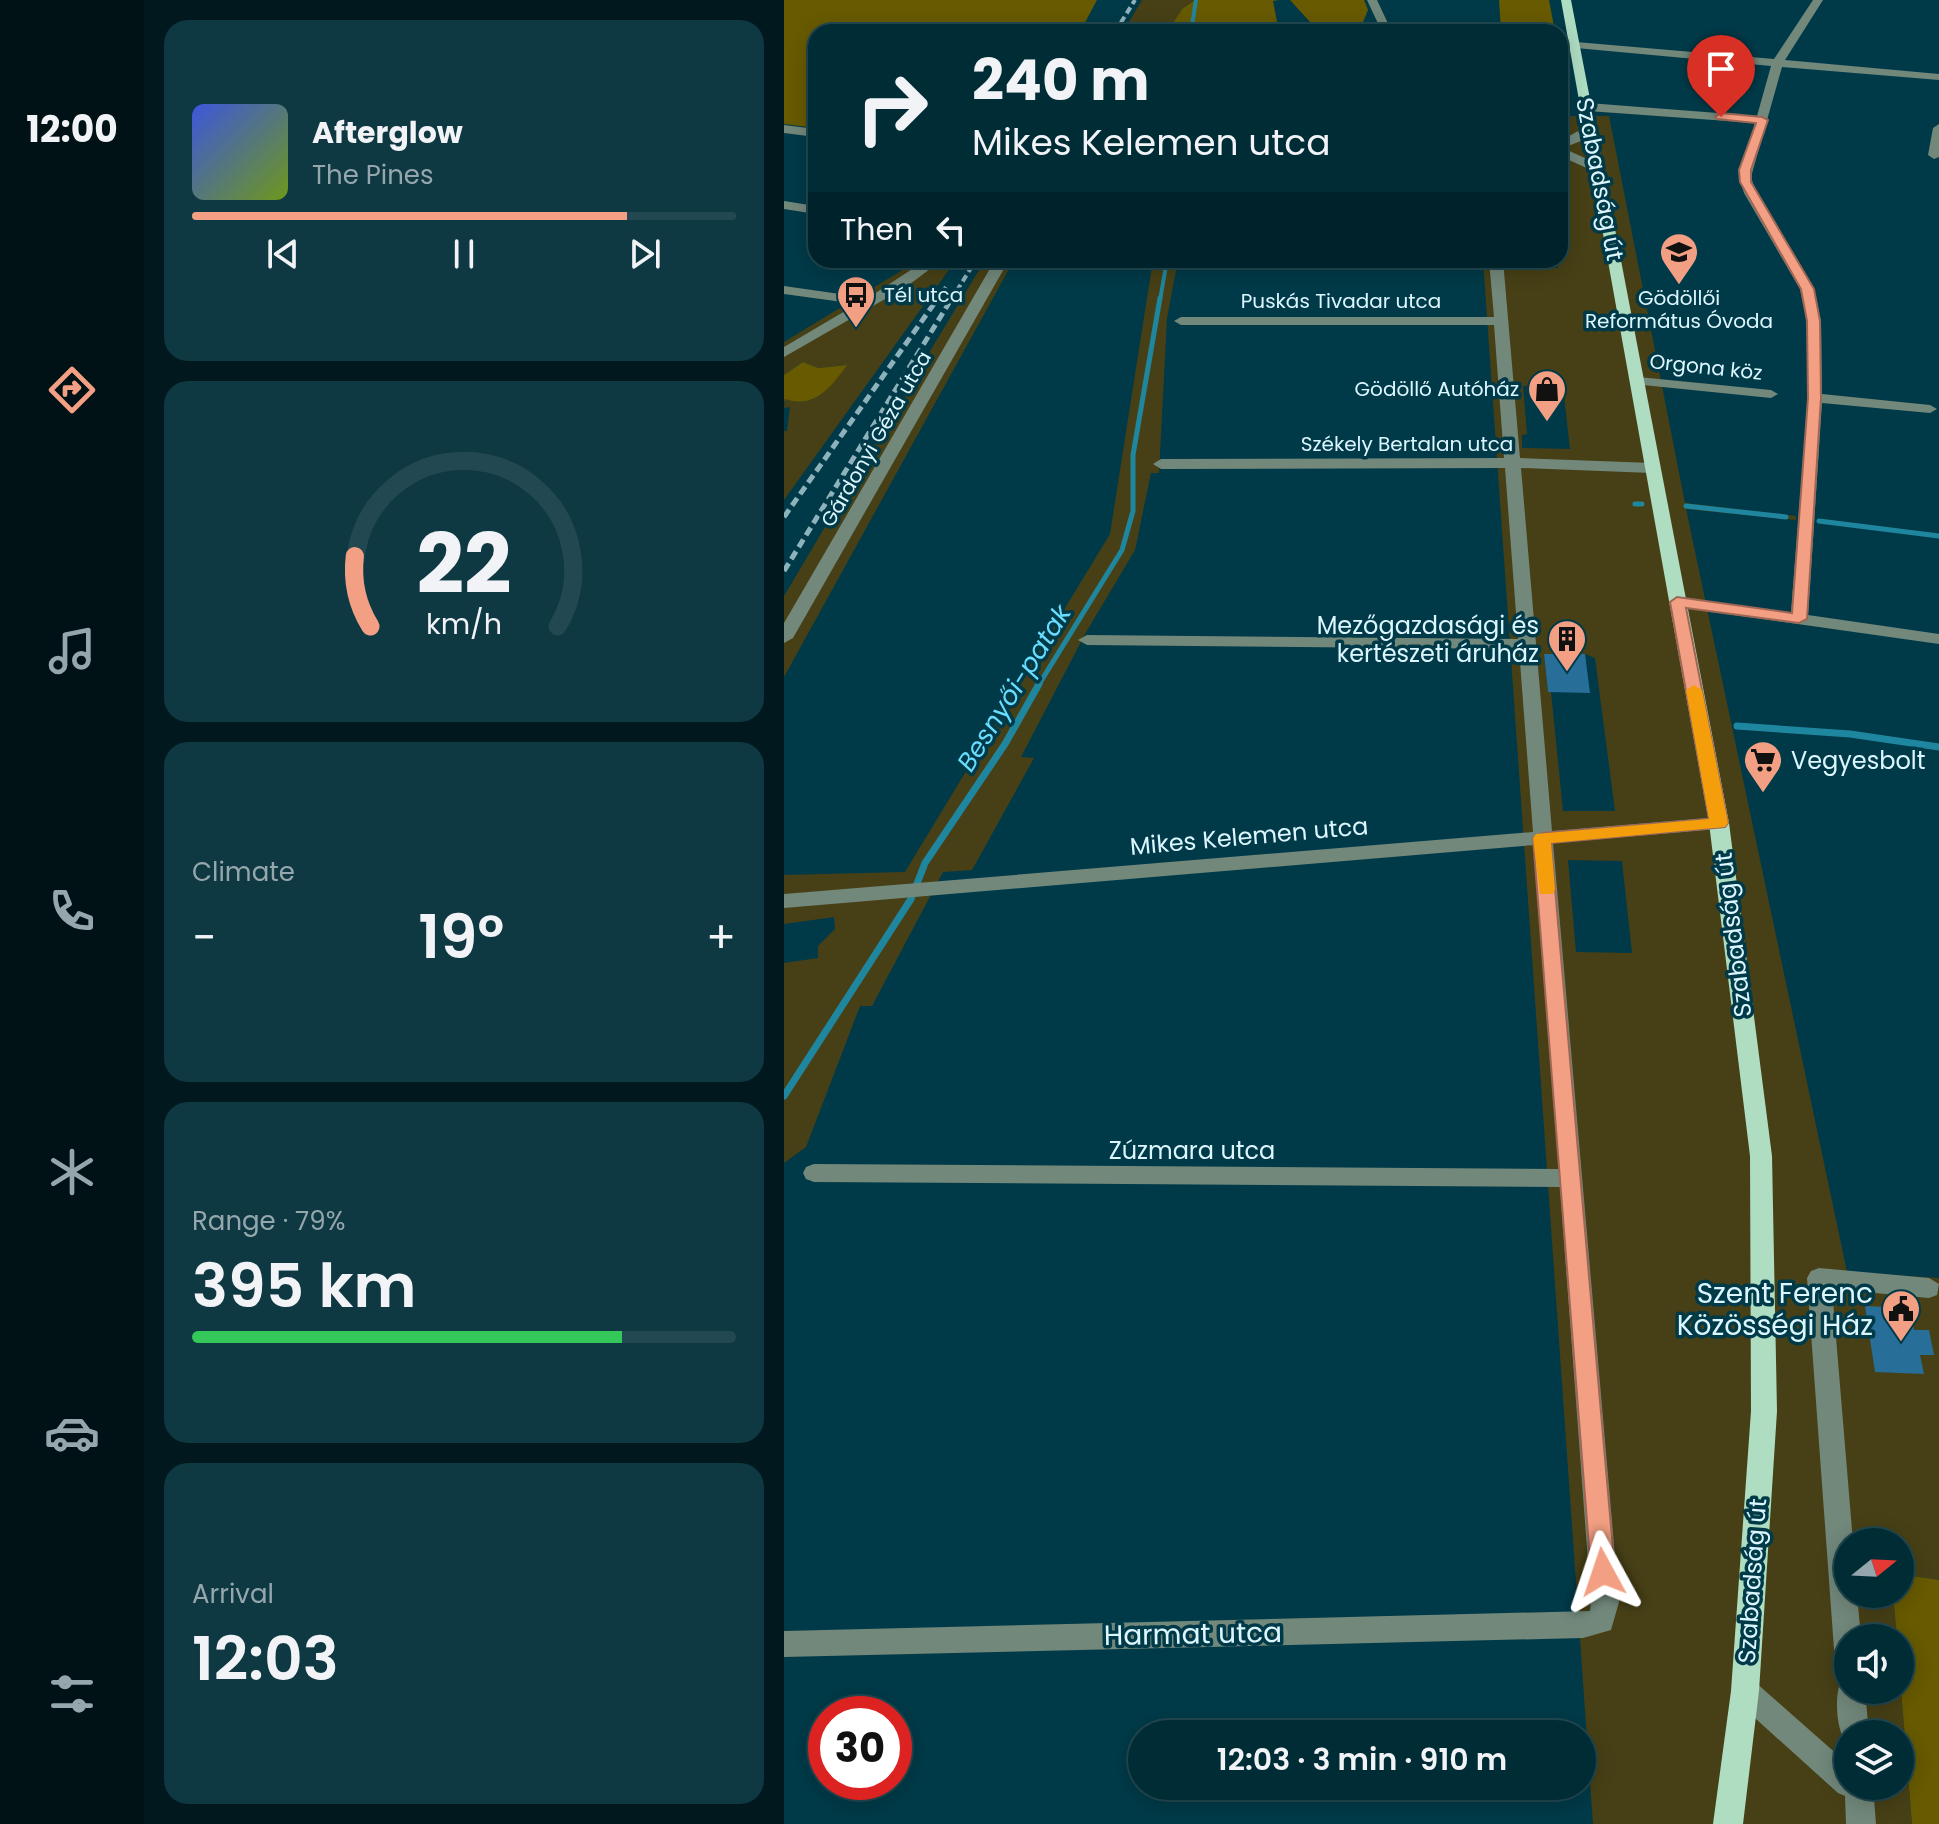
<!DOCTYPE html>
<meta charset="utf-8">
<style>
body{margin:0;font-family:Poppins,sans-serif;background:#0e3842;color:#f1f3f6;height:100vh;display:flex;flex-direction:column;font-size:30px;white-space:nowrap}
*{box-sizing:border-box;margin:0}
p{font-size:26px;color:#95a7ad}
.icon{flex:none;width:44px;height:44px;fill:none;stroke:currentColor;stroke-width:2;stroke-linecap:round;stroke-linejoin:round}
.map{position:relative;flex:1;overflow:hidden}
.sheet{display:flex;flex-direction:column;gap:20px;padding:20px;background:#00181e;width:640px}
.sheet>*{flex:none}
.banner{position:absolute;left:24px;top:24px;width:760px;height:244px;border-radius:24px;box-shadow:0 4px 20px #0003,0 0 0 2px #224851;background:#002c36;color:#f1f3f6;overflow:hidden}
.needle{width:52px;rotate:72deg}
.buttons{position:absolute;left:1050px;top:1528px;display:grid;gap:16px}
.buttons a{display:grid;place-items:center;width:80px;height:80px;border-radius:50%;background:#002c36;box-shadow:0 4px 20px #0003,0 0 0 2px #224851;font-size:40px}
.speed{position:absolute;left:24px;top:1696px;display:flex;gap:16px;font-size:40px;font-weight:700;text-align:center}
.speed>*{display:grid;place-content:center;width:104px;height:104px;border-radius:50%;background:#002c36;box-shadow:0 4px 20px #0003,0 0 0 2px #224851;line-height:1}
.speed .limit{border:12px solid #d22;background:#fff;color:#111}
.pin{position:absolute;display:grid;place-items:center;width:68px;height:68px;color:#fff;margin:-82px -34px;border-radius:50% 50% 50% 0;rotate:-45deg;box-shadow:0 0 8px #0007}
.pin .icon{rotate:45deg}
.me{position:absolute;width:88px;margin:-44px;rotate:355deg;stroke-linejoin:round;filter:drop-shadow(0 0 6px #0008)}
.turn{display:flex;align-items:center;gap:28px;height:168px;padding:0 32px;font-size:36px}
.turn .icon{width:104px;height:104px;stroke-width:2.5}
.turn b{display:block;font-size:56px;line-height:68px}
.then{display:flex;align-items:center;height:76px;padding:0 32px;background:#0003;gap:16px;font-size:30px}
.big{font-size:60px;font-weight:600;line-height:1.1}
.sheet .tile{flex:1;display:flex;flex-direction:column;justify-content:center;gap:12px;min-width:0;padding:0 28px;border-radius:24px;background:#0e3842}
.sheet .dial{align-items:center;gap:0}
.dial svg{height:208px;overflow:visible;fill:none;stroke:#224851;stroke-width:7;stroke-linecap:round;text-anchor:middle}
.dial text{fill:#f1f3f6;stroke:none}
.song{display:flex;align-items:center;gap:24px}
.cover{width:96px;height:96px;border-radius:12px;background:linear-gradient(135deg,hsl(230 70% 55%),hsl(80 70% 35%))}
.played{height:8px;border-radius:4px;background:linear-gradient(90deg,#f39f83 80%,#224851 80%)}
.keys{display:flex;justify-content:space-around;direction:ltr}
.heat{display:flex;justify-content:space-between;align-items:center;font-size:44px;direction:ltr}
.charge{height:12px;border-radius:6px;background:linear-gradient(90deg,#34c759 79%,#224851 0)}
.trip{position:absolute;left:344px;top:1720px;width:468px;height:80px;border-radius:40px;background:#002c36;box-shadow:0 4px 20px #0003,0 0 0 2px #224851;font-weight:600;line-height:80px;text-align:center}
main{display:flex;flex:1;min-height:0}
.dock{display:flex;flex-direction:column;width:144px;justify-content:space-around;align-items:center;background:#001216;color:#95a7ad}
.dock .icon{width:56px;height:56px}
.dock .on{color:#f39f83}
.dock b{font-size:36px;color:#f1f3f6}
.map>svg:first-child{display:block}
.green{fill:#474016;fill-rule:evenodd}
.forest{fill:#675a00}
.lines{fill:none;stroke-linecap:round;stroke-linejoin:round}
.stream-far2{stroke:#1f86a0;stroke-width:4}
.stream-far1{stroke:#1f86a0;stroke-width:5}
.stream{stroke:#1f86a0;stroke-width:7}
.building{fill:#276e98}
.minor{fill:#72887b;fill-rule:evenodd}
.major{fill:#aeddc2;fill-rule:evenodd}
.rail-far1{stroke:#8db2bc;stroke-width:4;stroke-dasharray:7 4;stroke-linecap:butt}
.rail{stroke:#8db2bc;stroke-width:5;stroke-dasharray:9 5;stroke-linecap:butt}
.route{fill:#f39f83;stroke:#9e6755;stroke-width:2}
.slow{fill:#f59e0b}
.labels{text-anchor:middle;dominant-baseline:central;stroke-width:7;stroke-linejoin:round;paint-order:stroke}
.far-poi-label{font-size:20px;fill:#dcf6fe;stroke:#003a48;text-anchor:start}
.far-street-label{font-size:20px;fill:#dcf6fe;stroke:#003a48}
.street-label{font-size:24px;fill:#dcf6fe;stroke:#003a48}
.poi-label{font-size:24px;fill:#dcf6fe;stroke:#003a48;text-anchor:end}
.water-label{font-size:26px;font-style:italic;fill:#69ddff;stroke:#003a48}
.near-poi-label{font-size:28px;fill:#dcf6fe;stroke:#003a48;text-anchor:end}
.near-street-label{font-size:28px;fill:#dcf6fe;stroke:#003a48}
</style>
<main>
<nav class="dock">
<b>12:00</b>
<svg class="icon on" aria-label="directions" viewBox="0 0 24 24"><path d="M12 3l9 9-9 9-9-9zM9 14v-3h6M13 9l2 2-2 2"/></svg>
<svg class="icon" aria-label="music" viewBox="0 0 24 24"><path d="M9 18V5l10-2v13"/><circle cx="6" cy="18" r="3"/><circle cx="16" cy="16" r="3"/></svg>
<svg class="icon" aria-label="phone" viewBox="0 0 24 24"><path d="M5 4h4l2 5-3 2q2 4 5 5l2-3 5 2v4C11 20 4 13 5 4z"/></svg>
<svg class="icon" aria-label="climate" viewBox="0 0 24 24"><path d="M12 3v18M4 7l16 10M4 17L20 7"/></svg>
<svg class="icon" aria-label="car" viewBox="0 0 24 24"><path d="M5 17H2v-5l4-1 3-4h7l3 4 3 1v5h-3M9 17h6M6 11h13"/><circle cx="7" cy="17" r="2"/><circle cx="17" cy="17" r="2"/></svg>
<svg class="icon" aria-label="filters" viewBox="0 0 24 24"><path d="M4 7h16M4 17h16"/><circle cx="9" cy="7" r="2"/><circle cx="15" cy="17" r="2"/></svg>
</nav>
<section class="sheet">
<div class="tile">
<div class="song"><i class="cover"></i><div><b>Afterglow</b><p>The Pines</p></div></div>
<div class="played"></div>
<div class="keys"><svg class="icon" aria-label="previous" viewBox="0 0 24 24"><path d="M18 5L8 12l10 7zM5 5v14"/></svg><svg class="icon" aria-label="pause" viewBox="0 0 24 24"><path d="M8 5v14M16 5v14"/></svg><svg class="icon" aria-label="next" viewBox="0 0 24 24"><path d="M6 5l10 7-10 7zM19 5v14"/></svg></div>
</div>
<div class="tile dial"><svg viewBox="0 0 100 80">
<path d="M14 69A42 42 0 1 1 86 69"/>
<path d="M14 69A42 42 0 0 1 8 42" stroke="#f39f83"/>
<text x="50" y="56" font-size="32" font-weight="700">22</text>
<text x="50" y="72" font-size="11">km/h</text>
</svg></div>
<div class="tile"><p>Climate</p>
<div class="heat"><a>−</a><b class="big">19°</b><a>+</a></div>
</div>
<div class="tile"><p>Range · 79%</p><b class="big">395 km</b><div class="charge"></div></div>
<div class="tile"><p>Arrival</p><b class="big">12:03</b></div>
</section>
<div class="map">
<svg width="1155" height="1824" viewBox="0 0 1155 1824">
<rect width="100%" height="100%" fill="#003a48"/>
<path class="green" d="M358,0H411L398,9L383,32H339Z
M788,116H825L901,503L1012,516V520L902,509L1063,1272L1155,1278V1580L1116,1574V1542H1064V1594H1109L1113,1638H1064V1690H1116V1678L1128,1824H809L699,260H726L728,268H774L776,118ZM739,386L779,387L786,449L738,448V435L743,434ZM760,654H801L811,658L831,811H779L767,692H764ZM784,860L838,861L848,953L792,952ZM1064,1734H1116V1786H1064Z
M135,260H172L0,500V431H3L6,407L0,408L1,399C30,410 47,386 61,365L34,368L19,362L0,375V342Z
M201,260H230L0,677V596L110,411L117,406L125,386Z
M369,260H394L383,318L375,473H367L351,550L301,634L237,757L250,758L188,870L159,872L88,1006H76L22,1147L0,1163V963L34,958V946L51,929L50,917L0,924V875L121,872L326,534Z"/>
<path class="forest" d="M0,0H313L296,32H32V128L0,124Z
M411,0H495L489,1L495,32H383L398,9Z
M506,0H580L584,10L575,32H535Z
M715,0H765L771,32H717Z
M19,362L34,368L63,365C48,386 30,410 1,399L0,403V375Z
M1116,1574L1155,1580V1824H1128L1116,1678V1638H1113L1109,1594H1116Z"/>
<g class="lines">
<path class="stream-far2" d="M407,32L412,0
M376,300L383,260"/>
<path class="stream-far1" d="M851,504H858
M902,506L1002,517
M1035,521L1155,536
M254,686L338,550L349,511V455L376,298"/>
<path class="stream" d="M953,726L1066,734L1155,747
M0,1096L127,899L141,863L221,744L255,684"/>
</g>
<path class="building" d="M760,654H801L806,693L764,692Z
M1081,1306L1126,1308L1130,1330H1145L1150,1355H1136L1140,1374L1091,1372Z"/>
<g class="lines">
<path class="minor" d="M583,0H593L608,32H598Z
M1029,0H1039L1001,60L1155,74V80L998,67L967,177L972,193L1030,289L1037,321L1038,394L1146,405L1153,409L1146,413L1038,403L1024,615L1155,634V644L893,607L885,602L893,597L1007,613L1024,398L1023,321L1016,289L960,193L955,177L971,123L804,111L798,107L804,103L973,116L987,66L792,48L786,45L792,42L990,59Z
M807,124L813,128L802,139L779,148L818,166L820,169L814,173L776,156V141Z
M1155,124V157L1150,159L1144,155L1149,128Z
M0,125L32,129V137L0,133Z
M0,201L32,206V214L0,209Z
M142,260H158L122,287L0,357V347L73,304L0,294V286L84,298Z
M211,260H225L9,638L0,643V623Z
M705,260H719L736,458L868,463L876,468L868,473L737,468L768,831L935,817L945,823L935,829L769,843L835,1602L827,1630L799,1638L0,1657V1631L806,1611L807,1602L776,1187L30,1182L22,1179L19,1173L22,1167L30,1164L775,1169L750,845L0,908V894L749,832L735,649L303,645L294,640L303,635L734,639L721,468L377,469L369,464L377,459L720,458L710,325H397L390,321L397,317H710Z
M854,377L987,390L994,394L987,398L849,384L847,381Z
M1035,1268L1145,1278L1155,1284L1153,1295L1145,1298L1048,1289L1069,1542H1064V1594H1073L1077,1638H1064V1662L1054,1658L1050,1649L1023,1278L1027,1271Z
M961,1678L971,1682L1064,1764V1786H1089L1092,1824H1062L1061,1796L1054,1793L951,1700L947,1691L951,1682Z
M1064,1678V1690H1081L1085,1734H1064V1745C1052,1733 1050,1696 1057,1681Z"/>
<path class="major" d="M777,0H787L945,823L988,1156L993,1411L975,1691L959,1824H929L947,1691L967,1411L966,1156L925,823Z"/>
<path class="rail-far1" d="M331,32L351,0
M153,300L162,287
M167,300L192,260"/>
<path class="rail" d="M0,517L154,298
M0,571L168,298"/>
</g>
<path class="route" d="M937,113L978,117L984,120L967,170V182L1030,289L1036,321L1037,398L1023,619L1015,623L902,608L944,823L941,827L767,843L831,1572L828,1580L819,1583L810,1580L807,1572L749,838L758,833L925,819L886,602L893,597L1008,613L1024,398L1023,321L1017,289L956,182L955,170L972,123L933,119L931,117Z"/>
<path class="slow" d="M910,685L918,690L944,823L941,827L767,843L771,889L769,894H756L749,838L752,834L925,819L902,690Z"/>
<defs>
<g id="school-pin" transform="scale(2)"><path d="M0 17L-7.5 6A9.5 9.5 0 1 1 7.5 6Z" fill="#f39f83" stroke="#003a48"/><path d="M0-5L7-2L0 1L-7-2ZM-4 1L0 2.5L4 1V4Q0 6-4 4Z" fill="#111"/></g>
<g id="bus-pin" transform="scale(2)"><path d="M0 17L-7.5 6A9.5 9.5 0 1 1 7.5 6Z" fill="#f39f83" stroke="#003a48"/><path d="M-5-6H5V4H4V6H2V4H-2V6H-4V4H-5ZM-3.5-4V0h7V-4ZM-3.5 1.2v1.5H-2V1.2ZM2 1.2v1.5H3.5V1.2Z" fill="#111"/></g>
<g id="shop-pin" transform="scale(2)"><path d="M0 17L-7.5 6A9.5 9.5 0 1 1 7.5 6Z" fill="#f39f83" stroke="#003a48"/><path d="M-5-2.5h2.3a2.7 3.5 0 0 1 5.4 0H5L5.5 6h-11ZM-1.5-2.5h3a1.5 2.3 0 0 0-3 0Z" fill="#111"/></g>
<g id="building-pin" transform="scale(2)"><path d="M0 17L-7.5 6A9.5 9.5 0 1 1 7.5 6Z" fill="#f39f83" stroke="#003a48"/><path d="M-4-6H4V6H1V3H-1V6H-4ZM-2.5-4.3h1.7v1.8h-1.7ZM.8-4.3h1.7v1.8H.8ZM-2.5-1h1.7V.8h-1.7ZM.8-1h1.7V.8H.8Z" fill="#111"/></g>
<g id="supermarket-pin" transform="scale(2)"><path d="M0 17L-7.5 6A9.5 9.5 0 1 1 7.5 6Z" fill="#f39f83" stroke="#003a48"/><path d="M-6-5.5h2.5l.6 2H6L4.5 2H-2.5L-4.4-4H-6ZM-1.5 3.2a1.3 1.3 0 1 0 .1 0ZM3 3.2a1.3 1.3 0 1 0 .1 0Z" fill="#111"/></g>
<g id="civic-pin" transform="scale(2)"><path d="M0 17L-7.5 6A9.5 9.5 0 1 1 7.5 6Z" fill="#f39f83" stroke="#003a48"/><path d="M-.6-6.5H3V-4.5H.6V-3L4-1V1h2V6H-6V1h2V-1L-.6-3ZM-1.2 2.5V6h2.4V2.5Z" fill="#111"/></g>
</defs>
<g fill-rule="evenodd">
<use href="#school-pin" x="895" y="252"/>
<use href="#bus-pin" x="72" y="295"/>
<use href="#shop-pin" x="763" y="389"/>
<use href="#building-pin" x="783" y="639"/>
<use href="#supermarket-pin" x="979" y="760"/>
<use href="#civic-pin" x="1117" y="1309"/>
</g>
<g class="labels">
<g class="far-poi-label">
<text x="100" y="295">Tél utca</text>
<text x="895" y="298" text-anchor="middle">Gödöllői<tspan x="895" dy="23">Református Óvoda</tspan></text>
<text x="735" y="389" text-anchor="end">Gödöllő Autóház</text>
</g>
<g class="far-street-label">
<text x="557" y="301">Puskás Tivadar utca</text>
<text transform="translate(922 367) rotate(6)">Orgona köz</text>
<text transform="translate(92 439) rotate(-60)">Gárdonyi Géza utca</text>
<text x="623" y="444">Székely Bertalan utca</text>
</g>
<g class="street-label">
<text transform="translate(816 179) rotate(79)">Szabadság út</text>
<text transform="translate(465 836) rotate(-5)">Mikes Kelemen utca</text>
<text transform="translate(949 935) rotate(-97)">Szabadság út</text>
<text x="408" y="1150">Zúzmara utca</text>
<text transform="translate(968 1581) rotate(-86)">Szabadság út</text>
</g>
<g class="poi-label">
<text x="755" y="625">Mezőgazdasági és<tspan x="755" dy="28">kertészeti áruház</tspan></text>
<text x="1007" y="760" text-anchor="start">Vegyesbolt</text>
</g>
<g class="water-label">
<text transform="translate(230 688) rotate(-58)">Besnyői-patak</text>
</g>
<g class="near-poi-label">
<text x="1089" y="1293">Szent Ferenc<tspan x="1089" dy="32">Közösségi Ház</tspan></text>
</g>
<g class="near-street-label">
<text transform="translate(409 1634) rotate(-1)">Harmat utca</text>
</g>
</g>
</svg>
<div class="buttons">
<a><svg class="needle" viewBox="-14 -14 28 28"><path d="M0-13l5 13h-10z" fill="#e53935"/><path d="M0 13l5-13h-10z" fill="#95a7ad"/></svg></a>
<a><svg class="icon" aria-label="sound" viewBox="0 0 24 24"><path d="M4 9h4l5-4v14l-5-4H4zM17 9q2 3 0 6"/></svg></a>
<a><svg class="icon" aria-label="layers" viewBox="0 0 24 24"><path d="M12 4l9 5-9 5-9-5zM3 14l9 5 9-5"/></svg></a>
</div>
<div class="speed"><div class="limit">30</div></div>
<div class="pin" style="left:937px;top:117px;background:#d93025"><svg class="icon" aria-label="arrive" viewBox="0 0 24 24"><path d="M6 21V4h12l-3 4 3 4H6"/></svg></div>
<svg class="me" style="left:819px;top:1572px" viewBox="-20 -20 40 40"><path d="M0-17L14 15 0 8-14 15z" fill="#f39f83" stroke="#fff" stroke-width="4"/></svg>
<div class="trip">12:03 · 3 min · 910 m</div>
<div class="banner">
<div class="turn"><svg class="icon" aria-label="right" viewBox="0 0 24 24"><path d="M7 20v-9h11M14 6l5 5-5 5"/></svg><div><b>240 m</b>Mikes Kelemen utca</div></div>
<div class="then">Then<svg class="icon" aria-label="left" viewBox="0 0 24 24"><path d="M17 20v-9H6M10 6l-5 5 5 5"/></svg></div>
</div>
</div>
</main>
